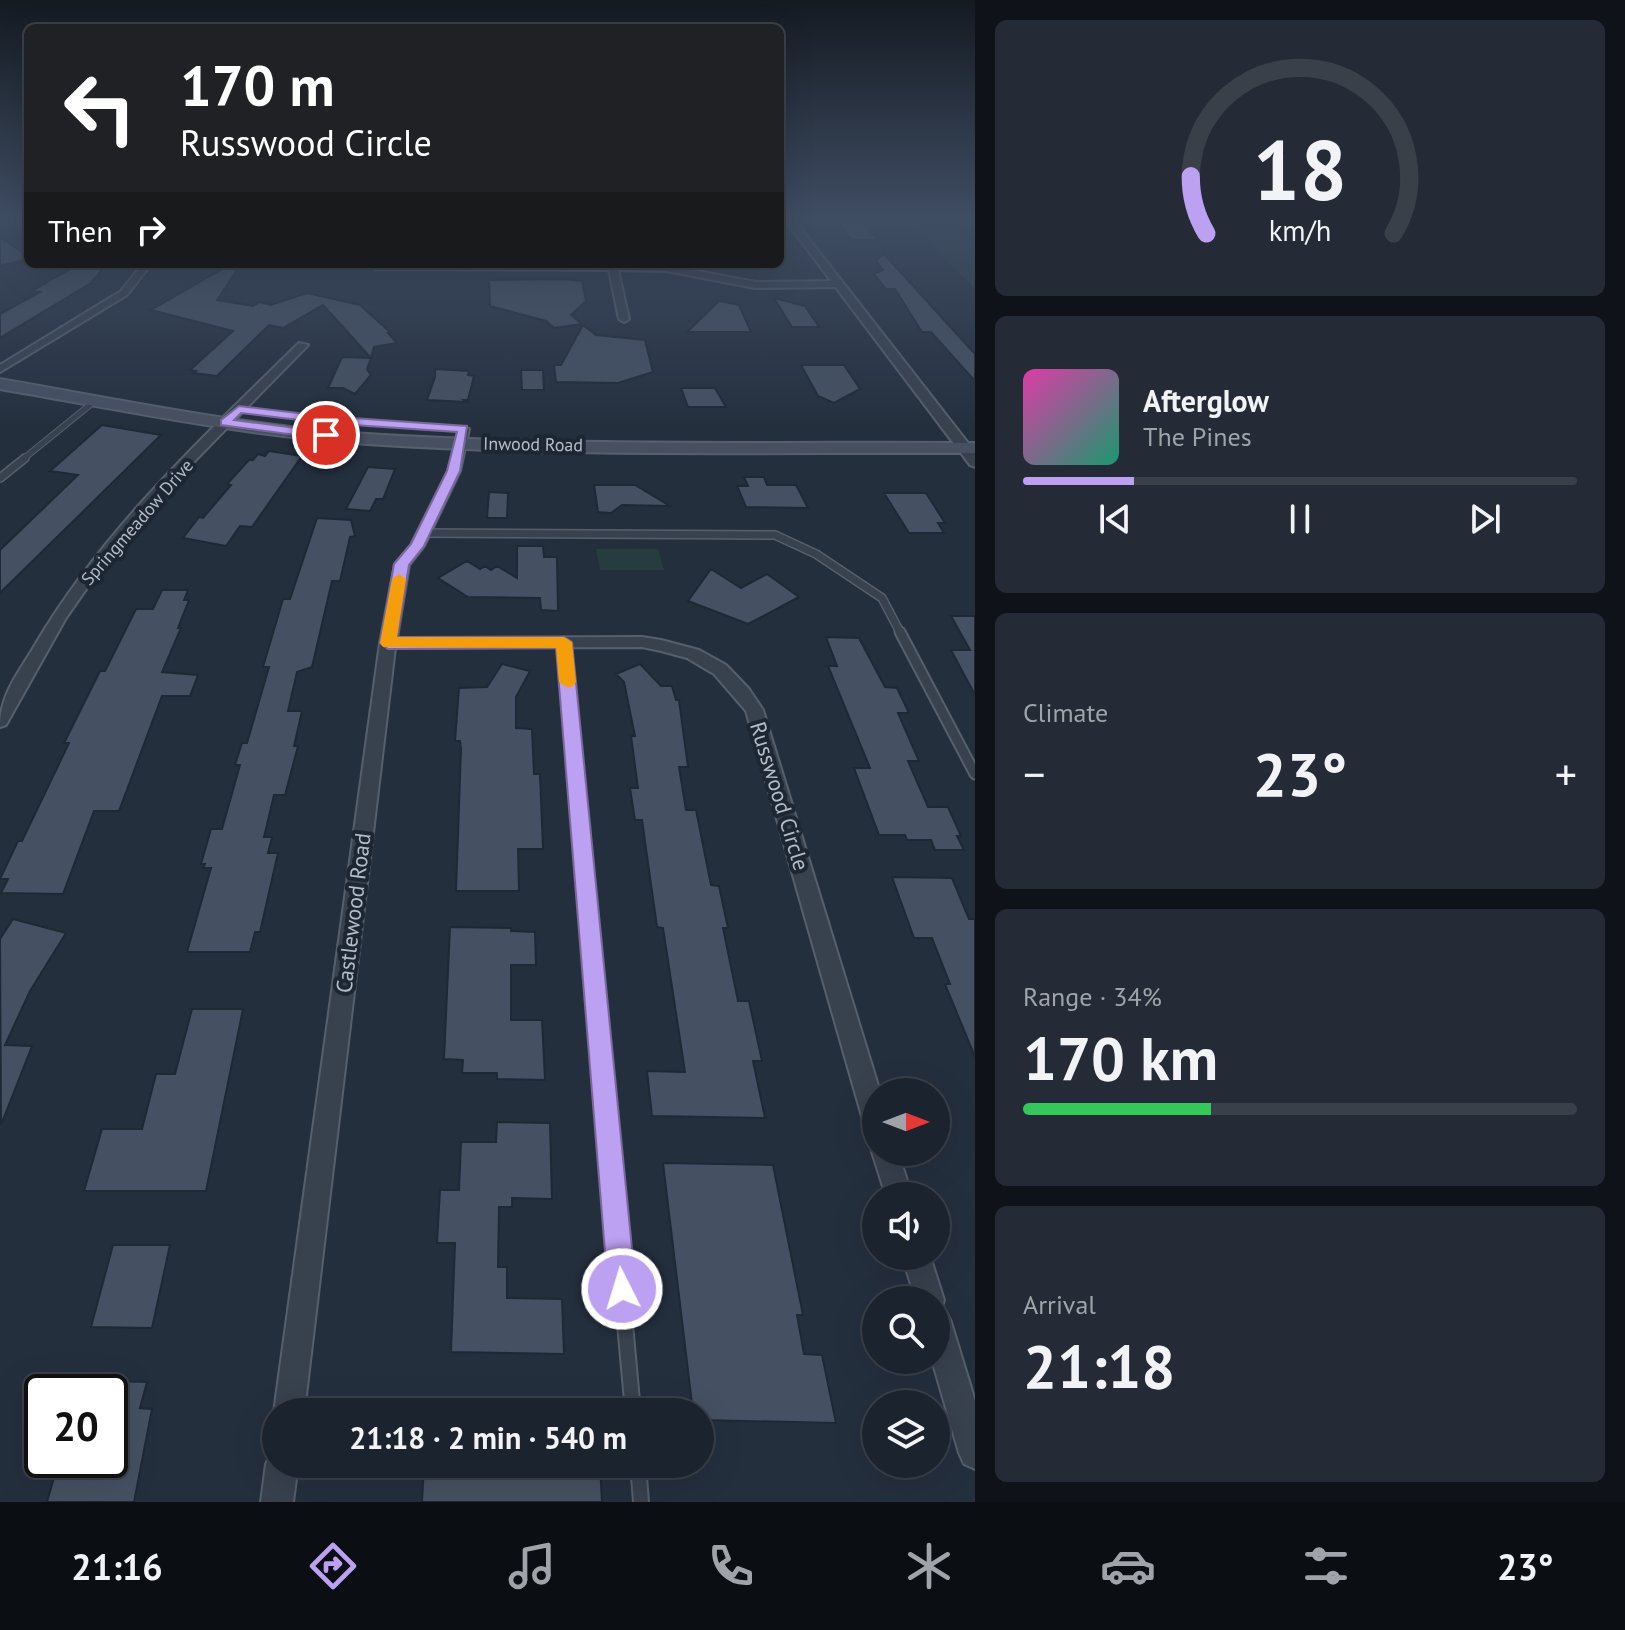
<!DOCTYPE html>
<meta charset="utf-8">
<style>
body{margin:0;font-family:"PT Sans",sans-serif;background:#242b36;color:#f1f3f6;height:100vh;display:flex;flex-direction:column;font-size:30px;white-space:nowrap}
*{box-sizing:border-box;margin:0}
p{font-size:26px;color:#a0a4aa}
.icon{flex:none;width:44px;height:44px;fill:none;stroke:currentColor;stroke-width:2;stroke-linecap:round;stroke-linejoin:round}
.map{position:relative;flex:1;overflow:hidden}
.details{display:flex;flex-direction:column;gap:20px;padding:20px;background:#0f1319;width:650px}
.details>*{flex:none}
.guide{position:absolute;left:24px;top:24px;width:760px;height:244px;border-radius:12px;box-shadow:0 8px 32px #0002,0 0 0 2px #39404a;background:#202124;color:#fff;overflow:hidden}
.needle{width:52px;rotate:90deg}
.controls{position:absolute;left:862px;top:1078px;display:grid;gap:16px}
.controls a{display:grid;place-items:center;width:88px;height:88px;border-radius:50%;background:#1b232e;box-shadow:0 8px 32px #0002,0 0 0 2px #39404a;font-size:40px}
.speed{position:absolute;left:24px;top:1374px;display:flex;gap:16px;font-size:40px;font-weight:700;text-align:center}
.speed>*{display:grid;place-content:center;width:104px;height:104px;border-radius:50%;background:#1b232e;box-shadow:0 8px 32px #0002,0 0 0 2px #39404a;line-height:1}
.speed .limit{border:4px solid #111;border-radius:12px;background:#fff;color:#111}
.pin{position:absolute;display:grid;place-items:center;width:68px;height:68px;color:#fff;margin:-34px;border:4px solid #fff;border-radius:50%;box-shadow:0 2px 8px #0007}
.me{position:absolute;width:88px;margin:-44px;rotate:355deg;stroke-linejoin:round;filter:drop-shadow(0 0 6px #0008)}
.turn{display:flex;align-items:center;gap:28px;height:168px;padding:0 24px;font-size:36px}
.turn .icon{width:104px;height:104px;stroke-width:2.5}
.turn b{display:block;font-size:56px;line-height:68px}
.then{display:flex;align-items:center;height:76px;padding:0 24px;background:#0003;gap:16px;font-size:30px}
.big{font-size:60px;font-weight:700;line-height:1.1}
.details .tile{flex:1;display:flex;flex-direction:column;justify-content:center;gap:12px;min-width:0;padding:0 28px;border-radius:12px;background:#242b36}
.details .dial{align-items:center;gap:0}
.dial svg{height:208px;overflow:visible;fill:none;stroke:#39404a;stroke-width:7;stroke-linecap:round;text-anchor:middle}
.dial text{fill:#f1f3f6;stroke:none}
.song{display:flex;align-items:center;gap:24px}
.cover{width:96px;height:96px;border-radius:12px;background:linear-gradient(135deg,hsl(320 70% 55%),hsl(160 70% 35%))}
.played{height:8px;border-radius:4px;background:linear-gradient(90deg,#bca0f2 20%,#39404a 20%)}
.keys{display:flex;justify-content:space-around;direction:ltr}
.heat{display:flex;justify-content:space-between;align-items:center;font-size:44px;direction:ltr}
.charge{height:12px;border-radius:6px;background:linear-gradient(90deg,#34c759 34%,#39404a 0)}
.trip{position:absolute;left:262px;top:1398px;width:452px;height:80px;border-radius:40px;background:#1b232e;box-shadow:0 8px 32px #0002,0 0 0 2px #39404a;font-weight:700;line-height:80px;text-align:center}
.tab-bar{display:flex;height:128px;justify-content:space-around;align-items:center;background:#0b0e12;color:#a0a4aa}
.tab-bar .icon{width:56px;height:56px}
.tab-bar .current{color:#bca0f2}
.tab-bar b{font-size:36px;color:#f1f3f6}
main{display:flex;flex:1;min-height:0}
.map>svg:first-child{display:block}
.green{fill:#263c3f}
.building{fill:#455162;stroke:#1f2835;stroke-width:2}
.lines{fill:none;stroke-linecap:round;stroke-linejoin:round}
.service-far4-casing{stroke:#565f6c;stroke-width:7}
.service-far3-casing{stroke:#565f6c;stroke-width:10}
.service-far2-casing{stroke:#565f6c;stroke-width:13}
.service-far1-casing{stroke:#565f6c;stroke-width:15}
.service-casing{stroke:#565f6c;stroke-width:18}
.minor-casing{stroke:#565f6c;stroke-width:4}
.tertiary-casing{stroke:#565f6c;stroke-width:4}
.secondary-casing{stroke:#565f6c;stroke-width:4}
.service-far4{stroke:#38414e;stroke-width:5}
.service-far3{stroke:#38414e;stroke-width:7}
.service-far2{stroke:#38414e;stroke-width:9}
.service-far1{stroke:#38414e;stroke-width:11}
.service{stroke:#38414e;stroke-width:14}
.minor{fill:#38414e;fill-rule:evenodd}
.tertiary{fill:#38414e;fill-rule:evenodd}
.secondary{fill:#465061;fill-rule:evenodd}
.route{fill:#bca0f2;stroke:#7a689d;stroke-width:2}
.slow{fill:#f59e0b}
.labels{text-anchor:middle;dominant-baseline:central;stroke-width:8;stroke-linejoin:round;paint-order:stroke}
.far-street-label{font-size:18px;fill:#b4bcc9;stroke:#1d2633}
.street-label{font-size:22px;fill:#b4bcc9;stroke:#1d2633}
</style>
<main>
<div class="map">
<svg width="975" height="1502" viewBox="0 0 975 1502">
<rect width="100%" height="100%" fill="#242f3e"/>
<path class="green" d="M899,216H943L975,244V288Z
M596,549H658L664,570H600Z"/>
<path class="building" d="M833,218H858L878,240H852Z
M0,237L28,256V259L0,266Z
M884,254L975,354V381L931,332H922L895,289H886L874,274L883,270L876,260Z
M79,264H107L91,283L0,338V314L40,292L32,291Z
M231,264H241L217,300L253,306L260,302L271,305L307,293L360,305L391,333H388L397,343L374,347L371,358L323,305L283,328L269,325L217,376L193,373L196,371L190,370L233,331L151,310Z
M564,279L582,281L586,301L571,315L582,324L554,328L546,321L490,306L489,280Z
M774,298L805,306L819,327H792Z
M719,301L739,305L751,332H687Z
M583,325L596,335L645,340L653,372L618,383L556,382L554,365H561Z
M342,357L371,358L367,369L371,375L355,394L343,388H328Z
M801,365H844L860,389L834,403L818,396Z
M435,369L469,371L468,375L474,376L468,400H464L467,402L427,400L435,377Z
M521,370H543L544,390H522Z
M681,388H715L726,407H688Z
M102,425L161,435L0,593V550L78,475L50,471Z
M269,451L302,456L252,527L240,526L226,546L183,538L199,517L203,518L231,485L227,484L249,460H253L258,454L265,456Z
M368,467L395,469L383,499H376L370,511L346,509Z
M744,477H764L767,485H796L808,508L746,507L737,486H748Z
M594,485H635L670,506L622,505L611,513L598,512Z
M489,492L508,493L507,518H487Z
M884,493H926L945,523H938L944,533H909Z
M317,518L351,520L355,536L350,537L340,581H332L312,667L297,672L288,711H302L294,746H298L285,795H274L264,837H272L268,853H278L260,932H255L250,952H187L211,868H203L205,864H201L211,829H222L240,765H235L242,743H247L269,667H263L283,599H290Z
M517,546H543L544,557H557L558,611L541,610L540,598L468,597L438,578L467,561L480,569L485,566L491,570L497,566L517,578Z
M711,569L741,588L767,574L799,597L748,624L688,601Z
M162,590H188L184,600H189L178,628H181L162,672L198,675L190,696H162L119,811H94L63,894L1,893L8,879H0L18,841H22L69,743H64L100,671H105L136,609H153Z
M951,616H975V695L951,650H970Z
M826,637L859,638L885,687L897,688L909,713H898L919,761H908L928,807H948L961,836H957L964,850H935L931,840H907L905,835H879L854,768H870L828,666H837Z
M502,664L530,671L516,697V728L532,729L534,774H540L543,849H518L519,891H456L461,749L460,741H455L459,688L487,687Z
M640,664L661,686H672L676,700H679L688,767H679L686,810H696L711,885L719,886L728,928H723L738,1001H749L762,1061H753L765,1118L652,1116L647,1071L685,1072L663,928L657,927L642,820H635L630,788H638L631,736H635L624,682L616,674Z
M892,877L952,878L969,919H975V1057L945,984H950L932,938H914Z
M13,919L66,933L30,991L5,1045L32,1046L1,1125L0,939Z
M450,927L511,928V931L535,932L536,965H511V1020H542L545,1080L497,1079V1073H462L463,1060L444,1059Z
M192,1009H243L206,1191H84L102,1129H142L156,1074H175Z
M497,1122L550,1123L552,1199L512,1198V1207H499L498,1267H507V1298L562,1299L564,1354L451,1352L455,1243H437L440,1190H459L461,1142H496Z
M663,1163L773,1165L803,1315H797L804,1354L822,1355L836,1423L700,1420V1412H693Z
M113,1245H170L152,1328L91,1327Z
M110,1381L147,1382L140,1408L152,1409L134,1502H47L59,1460H110Z
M424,1464H600L602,1502H422Z"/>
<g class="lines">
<g class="service-far4-casing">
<path id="service-far4" d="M22,460L96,400"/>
</g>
<g class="service-far3-casing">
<path id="service-far3" d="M0,478L25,458
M423,533L775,535L816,554L882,598L901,634"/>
</g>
<g class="service-far2-casing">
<path id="service-far2" d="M900,632L975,774
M564,642L583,856"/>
</g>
<g class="service-far1-casing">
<path id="service-far1" d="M583,854L609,1140"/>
</g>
<g class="service-casing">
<path id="service" d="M608,1138L633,1412
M638,1464L641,1502"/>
</g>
<g class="minor-casing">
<path id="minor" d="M373,264L666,265L755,282L838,281L842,284L838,287L755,288L666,271L618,270L629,319L624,322L619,319L609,270L375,269L371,266Z
M141,266L148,268L127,295L0,372V365L121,291Z
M299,343L308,345L177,479L105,562L66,618L6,725L0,727C0,696 16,676 32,650C101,531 202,438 299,343Z
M459,427L469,429L460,471L424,546L409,565L397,638L642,637L661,640L699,650L726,665L749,689L763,710L880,1092H876V1133L867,1129L863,1120L746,711L714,674L687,658L661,651L642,647L395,648L304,1412H276V1418L274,1412L380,643L395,564L411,545L448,471Z
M876,1143V1152H898L912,1196H886L872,1152Z
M902,1256H930L944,1300L941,1309L946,1312L951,1322L975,1401V1469L964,1464L959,1453L932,1360H936V1300H916Z
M276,1450V1464H298L293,1502H261L266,1464L271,1453Z"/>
</g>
<g class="tertiary-casing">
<path id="tertiary" d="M782,216H791L975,452V467L970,465Z"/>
</g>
<g class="secondary-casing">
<path id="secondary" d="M0,379C127,401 254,428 383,435C580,446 778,442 975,443V453C778,452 579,457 383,445C254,438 127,411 0,389Z"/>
</g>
<use href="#service-far4" class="service-far4"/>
<use href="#service-far3" class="service-far3"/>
<use href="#service-far2" class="service-far2"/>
<use href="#service-far1" class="service-far1"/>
<use href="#service" class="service"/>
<use href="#minor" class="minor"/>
<use href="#tertiary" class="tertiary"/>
<use href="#secondary" class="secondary"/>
</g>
<linearGradient id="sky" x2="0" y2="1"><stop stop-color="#141a22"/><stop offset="0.51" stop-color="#3f4d63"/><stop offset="1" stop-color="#3f4d63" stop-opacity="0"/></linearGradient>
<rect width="975" height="427" fill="url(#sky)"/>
<path class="route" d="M239,406L323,416L467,426L460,471L424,546L409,565L397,637H564L572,642L636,1289L632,1299L622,1303L612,1299L608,1289L556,648L388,649L380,643L394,564L411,544L447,471L457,432L323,423L241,413L234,420L326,432L332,435L326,439L221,425V420Z"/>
<path class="slow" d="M399,574L406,579L397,637H564L572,642L576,682L573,686L568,688L559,682L556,648L383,647L380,643L392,579Z"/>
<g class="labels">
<g class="far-street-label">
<text transform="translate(533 444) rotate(1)">Inwood Road</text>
<text transform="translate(137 522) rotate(-49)">Springmeadow Drive</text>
</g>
<g class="street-label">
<text transform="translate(780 796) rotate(73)">Russwood Circle</text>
<text transform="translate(353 913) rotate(-83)">Castlewood Road</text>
</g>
</g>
</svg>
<div class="controls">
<a><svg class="needle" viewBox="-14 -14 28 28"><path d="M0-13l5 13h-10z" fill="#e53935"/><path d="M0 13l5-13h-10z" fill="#a0a4aa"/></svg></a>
<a><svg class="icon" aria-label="sound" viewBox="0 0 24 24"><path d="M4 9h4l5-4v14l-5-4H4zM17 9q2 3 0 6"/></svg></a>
<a><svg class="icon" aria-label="search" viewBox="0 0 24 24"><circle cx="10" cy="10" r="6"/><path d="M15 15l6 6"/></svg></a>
<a><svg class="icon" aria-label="layers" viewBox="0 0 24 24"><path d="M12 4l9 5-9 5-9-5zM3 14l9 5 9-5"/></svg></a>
</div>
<div class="speed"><div class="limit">20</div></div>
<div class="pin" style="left:326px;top:435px;background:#d93025"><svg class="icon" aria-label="arrive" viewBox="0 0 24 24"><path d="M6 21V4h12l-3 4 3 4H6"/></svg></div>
<svg class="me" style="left:622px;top:1289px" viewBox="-20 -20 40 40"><circle r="17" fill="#bca0f2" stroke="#fff" stroke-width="3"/><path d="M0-11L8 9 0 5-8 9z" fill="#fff"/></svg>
<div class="trip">21:18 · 2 min · 540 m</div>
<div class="guide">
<div class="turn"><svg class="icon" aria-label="left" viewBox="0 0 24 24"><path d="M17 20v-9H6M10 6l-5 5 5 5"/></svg><div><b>170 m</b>Russwood Circle</div></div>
<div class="then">Then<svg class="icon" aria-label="right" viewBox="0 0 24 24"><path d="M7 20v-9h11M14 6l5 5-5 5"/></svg></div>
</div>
</div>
<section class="details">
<div class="tile dial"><svg viewBox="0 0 100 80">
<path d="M14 69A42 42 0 1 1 86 69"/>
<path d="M14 69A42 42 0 0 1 8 47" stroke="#bca0f2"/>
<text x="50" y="56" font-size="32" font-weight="700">18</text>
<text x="50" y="72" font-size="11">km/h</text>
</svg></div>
<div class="tile">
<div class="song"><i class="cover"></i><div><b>Afterglow</b><p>The Pines</p></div></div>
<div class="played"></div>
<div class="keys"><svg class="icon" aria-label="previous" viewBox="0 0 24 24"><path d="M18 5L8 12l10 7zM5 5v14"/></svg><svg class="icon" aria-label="pause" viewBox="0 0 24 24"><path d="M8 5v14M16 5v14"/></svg><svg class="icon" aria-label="next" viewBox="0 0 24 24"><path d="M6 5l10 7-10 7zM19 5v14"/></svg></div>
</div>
<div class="tile"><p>Climate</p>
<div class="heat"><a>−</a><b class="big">23°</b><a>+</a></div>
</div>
<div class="tile"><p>Range · 34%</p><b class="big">170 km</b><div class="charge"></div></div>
<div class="tile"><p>Arrival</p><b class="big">21:18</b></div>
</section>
</main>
<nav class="tab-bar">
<b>21:16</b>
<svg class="icon current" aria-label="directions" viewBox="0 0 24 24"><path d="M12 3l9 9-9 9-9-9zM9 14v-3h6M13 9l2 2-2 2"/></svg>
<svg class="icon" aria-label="music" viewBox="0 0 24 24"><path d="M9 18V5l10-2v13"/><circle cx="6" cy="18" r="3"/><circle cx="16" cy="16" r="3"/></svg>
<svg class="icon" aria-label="phone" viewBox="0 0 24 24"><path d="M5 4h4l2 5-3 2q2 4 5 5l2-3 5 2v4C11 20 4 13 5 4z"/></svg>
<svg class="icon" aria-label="climate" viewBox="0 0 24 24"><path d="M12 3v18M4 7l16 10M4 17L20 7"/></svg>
<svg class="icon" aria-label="car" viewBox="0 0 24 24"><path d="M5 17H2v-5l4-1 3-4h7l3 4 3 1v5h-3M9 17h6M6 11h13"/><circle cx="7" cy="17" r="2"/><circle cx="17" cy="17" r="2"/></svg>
<svg class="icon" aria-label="filters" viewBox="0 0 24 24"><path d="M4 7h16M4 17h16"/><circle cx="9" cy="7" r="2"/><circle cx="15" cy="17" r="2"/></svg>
<b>23°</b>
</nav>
